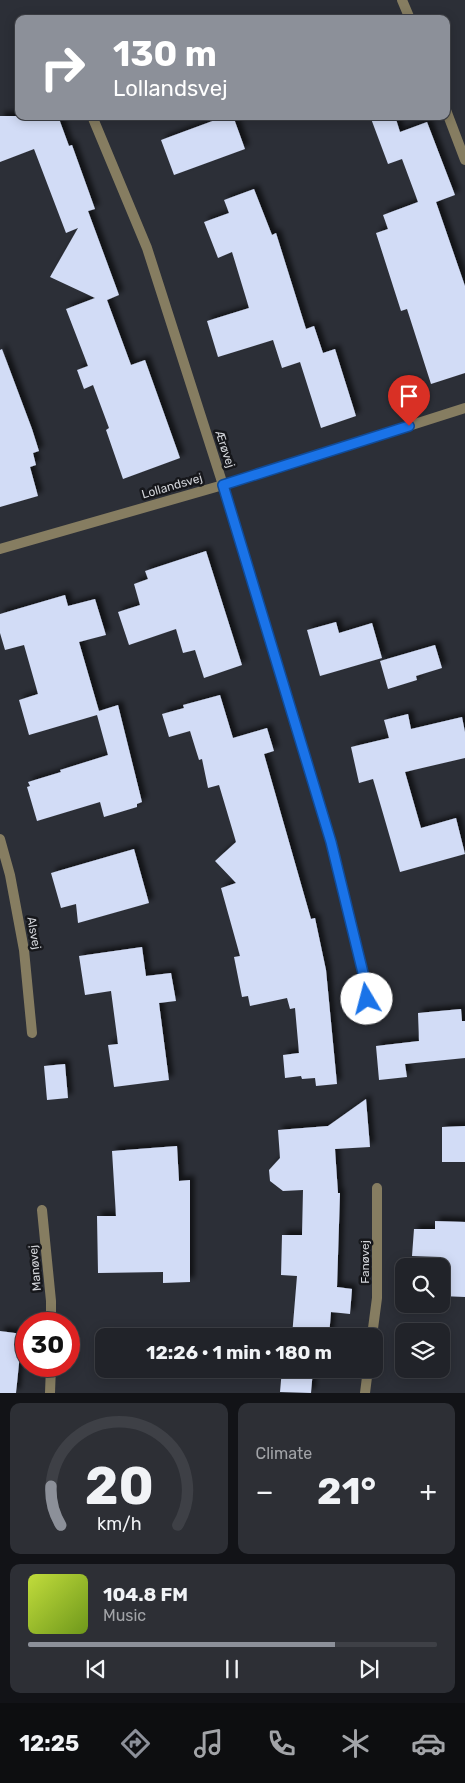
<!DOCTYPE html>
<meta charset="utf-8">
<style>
body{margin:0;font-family:Rubik,sans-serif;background:#2d2f35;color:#f1f3f6;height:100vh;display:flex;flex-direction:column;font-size:19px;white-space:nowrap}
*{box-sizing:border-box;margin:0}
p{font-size:16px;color:#a2a4a8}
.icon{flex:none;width:28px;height:28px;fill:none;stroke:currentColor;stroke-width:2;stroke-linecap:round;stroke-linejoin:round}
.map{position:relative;height:1393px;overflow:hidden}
.details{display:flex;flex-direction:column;gap:10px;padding:10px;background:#121317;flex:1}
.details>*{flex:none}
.banner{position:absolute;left:15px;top:15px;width:435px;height:105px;border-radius:10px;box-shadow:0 2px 12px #0003,0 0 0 1px #3e4046;background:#8c9099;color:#fff;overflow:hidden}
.tools{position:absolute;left:395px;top:1258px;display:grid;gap:10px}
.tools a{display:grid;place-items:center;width:55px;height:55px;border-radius:10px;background:#212329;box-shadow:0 2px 12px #0003,0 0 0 1px #3e4046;font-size:25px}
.speed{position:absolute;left:15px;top:1312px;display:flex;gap:10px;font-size:25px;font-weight:700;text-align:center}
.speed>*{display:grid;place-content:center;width:65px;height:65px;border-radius:50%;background:#212329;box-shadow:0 2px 12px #0003,0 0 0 1px #3e4046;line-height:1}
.speed .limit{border:8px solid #d22;background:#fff;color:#111}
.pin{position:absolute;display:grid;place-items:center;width:42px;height:42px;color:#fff;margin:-51px -21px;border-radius:50% 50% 50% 0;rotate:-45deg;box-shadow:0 0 5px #0007}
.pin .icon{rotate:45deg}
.me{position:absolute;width:55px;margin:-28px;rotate:352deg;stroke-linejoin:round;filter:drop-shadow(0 0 4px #0008)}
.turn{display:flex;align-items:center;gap:18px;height:105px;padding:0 15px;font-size:22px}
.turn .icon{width:65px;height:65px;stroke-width:2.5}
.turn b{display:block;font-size:35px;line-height:42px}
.big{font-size:38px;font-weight:700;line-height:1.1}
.details .card{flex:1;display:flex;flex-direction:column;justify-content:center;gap:8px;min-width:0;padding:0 18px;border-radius:10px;background:#2d2f35}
.details .dial{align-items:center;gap:0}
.dial svg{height:130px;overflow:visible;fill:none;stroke:#3e4046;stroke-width:7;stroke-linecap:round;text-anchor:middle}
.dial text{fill:#f1f3f6;stroke:none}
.song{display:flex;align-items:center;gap:15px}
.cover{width:60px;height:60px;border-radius:8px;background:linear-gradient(135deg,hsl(70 70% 55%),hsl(80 70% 35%))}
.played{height:5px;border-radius:2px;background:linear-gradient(90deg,#8c9099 75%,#3e4046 75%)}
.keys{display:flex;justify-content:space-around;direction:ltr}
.heat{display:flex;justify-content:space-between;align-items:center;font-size:28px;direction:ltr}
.details .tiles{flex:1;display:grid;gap:10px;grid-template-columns:1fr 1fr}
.card:last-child{grid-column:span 2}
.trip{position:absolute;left:95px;top:1328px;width:288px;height:50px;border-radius:10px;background:#212329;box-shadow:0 2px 12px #0003,0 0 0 1px #3e4046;font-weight:700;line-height:50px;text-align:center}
.menu{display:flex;height:80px;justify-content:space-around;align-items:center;background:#0d0e10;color:#a2a4a8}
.menu .icon{width:35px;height:35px}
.menu .current{color:#8c9099}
.menu b{font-size:22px;color:#f1f3f6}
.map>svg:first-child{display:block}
.building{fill:#d2dcf6;filter:url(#shadow)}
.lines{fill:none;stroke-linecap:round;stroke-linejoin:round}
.street{stroke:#867d61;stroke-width:10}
.route-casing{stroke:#114b97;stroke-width:12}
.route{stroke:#1a73e8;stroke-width:9}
.labels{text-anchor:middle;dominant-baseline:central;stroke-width:5;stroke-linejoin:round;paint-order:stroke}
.street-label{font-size:12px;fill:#d2d4d9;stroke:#16171b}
</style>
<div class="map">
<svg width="465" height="1393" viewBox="0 0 465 1393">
<defs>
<filter id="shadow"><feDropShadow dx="4.5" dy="-4.5" stdDeviation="2.5" flood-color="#0009"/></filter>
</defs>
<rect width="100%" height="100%" fill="#2c2f37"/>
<path class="building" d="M0,116H58L69,146L72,145L95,209L88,211L119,295L107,300L131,365L145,360L180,458L123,479L106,430L109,428L93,385L84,389L77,370L88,366L66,309L95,298L50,277L78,228L66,233L34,149L0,162Z
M226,116H233L245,149L174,175L161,140Z
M370,116H395L400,132L427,122L455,195L436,202L465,286V373L431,384L407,309L401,311L376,233L388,229L383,215L418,202L402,159L388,164Z
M254,189L272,235L276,233L306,329L314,326L323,353L335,349L356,416L321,428L300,362L282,368L273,340L218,357L207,321L249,308L232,252L218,258L204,222L229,213L224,200Z
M2,349L32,429L39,451L33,453L36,465L30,467L38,496L0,507V350Z
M206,551L242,665L204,678L195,650L183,653L176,629L129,645L118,612L140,605L134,584L148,579L145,571Z
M65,595L68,606L95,599L106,635L79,642L99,711L118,705L142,802L137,804V807L104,817L100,802L37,821L27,787L30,786L28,782L61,772L60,770L108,755L97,715L29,735L19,700L38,694L24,645L5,650L0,633V614Z
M336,622L339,633L372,623L382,658L320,676L307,630Z
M435,645L442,668L416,676L417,680L388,689L380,661Z
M220,695L233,738L267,728L274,751L264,754L311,919L315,918L326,970L337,1084L316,1086L315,1078L302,1079L301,1076L285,1078L283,1055L299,1053L295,1008L290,1009L287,998L250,1006L248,996L242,997L234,957L240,956L221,888L236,883L215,861L236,842L219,785L208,788L202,759L199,760L190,731L169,737L162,714L184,708L183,705Z
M408,714L411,729L462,717L465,732V758L405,772L421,828L456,818L465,854L400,872L373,779L359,783L351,747L389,738L384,720Z
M134,849L149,903L78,923L76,904L61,908L51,873Z
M142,947L146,976L171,973L176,1001L159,1003L169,1080L114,1087L108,1045L118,1044L111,991L85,995L79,956Z
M461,1009L462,1021H465V1058L405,1064L407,1077L379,1080L376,1046L419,1041L418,1013Z
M65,1064L68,1098L47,1100L44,1066Z
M366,1099L370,1147L335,1149L338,1193H340L337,1287L352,1289L350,1314L331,1312L329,1336H292L297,1276L281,1275L282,1235H302L303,1190L283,1191L270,1181L269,1170L280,1158L278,1130L328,1126Z
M465,1126V1162H442V1127Z
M177,1146L179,1181L190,1180V1282L163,1283V1272L98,1273L97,1216H116L112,1151Z
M435,1221L465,1222V1297L441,1296V1257L412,1256L414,1229H435Z
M0,1331L22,1334L16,1393H0Z
M282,1369H313L311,1393L280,1392Z"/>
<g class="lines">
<path class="street" d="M402,0L410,19
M446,110L465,160
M92,116L147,248L223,485L331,842L364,977L367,999
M0,549L223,485L465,408
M0,839L10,875L24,950L32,1033
M42,1210L51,1301V1324
M372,1336L377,1298V1188
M50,1393L51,1366
M365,1393L368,1369"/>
</g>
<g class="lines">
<g class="route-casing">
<path id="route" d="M367,999L364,977L331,842L223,485L409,426"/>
</g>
<use href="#route" class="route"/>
</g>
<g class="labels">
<g class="street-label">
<text transform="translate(225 449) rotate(72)">Ærøvej</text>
<text transform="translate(172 486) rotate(-16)">Lollandsvej</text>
<text transform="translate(34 933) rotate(80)">Alsvej</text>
<text transform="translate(365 1262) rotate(-90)">Fanøvej</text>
<text transform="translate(35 1268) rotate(-95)">Manøvej</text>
</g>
</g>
</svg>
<div class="tools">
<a><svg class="icon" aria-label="search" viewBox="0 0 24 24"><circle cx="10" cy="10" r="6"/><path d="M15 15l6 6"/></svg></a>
<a><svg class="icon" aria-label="layers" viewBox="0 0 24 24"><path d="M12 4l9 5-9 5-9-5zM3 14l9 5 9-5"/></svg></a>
</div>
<div class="speed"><div class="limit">30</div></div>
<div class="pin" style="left:409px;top:426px;background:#d93025"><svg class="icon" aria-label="arrive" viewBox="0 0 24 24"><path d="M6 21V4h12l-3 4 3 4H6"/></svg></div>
<svg class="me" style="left:367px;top:999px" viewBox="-20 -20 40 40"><circle r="19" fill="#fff"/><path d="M0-13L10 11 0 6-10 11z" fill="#1a73e8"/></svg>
<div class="trip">12:26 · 1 min · 180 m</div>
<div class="banner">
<div class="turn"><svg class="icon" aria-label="right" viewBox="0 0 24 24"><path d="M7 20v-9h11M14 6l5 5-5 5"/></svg><div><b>130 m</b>Lollandsvej</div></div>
</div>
</div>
<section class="details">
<div class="tiles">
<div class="card dial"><svg viewBox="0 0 100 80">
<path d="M14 69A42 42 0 1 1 86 69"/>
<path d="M14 69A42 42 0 0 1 8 45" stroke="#8c9099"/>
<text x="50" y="56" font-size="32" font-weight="700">20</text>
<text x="50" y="72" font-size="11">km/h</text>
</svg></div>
<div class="card"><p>Climate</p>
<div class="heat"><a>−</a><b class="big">21°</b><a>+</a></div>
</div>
<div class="card">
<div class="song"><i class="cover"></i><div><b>104.8 FM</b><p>Music</p></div></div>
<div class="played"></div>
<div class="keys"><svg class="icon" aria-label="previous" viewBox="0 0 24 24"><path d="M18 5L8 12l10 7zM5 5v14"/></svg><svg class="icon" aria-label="pause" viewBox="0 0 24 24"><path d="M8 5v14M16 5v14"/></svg><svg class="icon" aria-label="next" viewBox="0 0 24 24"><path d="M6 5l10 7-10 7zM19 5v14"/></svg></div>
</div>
</div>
</section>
<nav class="menu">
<b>12:25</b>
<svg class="icon current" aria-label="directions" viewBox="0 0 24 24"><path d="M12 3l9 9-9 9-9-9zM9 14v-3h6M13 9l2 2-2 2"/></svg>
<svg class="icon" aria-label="music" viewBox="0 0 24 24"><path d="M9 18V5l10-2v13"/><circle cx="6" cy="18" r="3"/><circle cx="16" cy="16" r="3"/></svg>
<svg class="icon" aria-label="phone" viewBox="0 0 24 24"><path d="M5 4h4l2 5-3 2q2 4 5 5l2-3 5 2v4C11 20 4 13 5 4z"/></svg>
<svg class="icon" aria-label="climate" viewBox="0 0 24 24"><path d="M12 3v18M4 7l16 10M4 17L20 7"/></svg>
<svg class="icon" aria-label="car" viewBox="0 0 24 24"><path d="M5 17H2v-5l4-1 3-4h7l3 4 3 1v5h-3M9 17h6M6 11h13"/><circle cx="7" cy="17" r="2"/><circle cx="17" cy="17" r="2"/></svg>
</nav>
